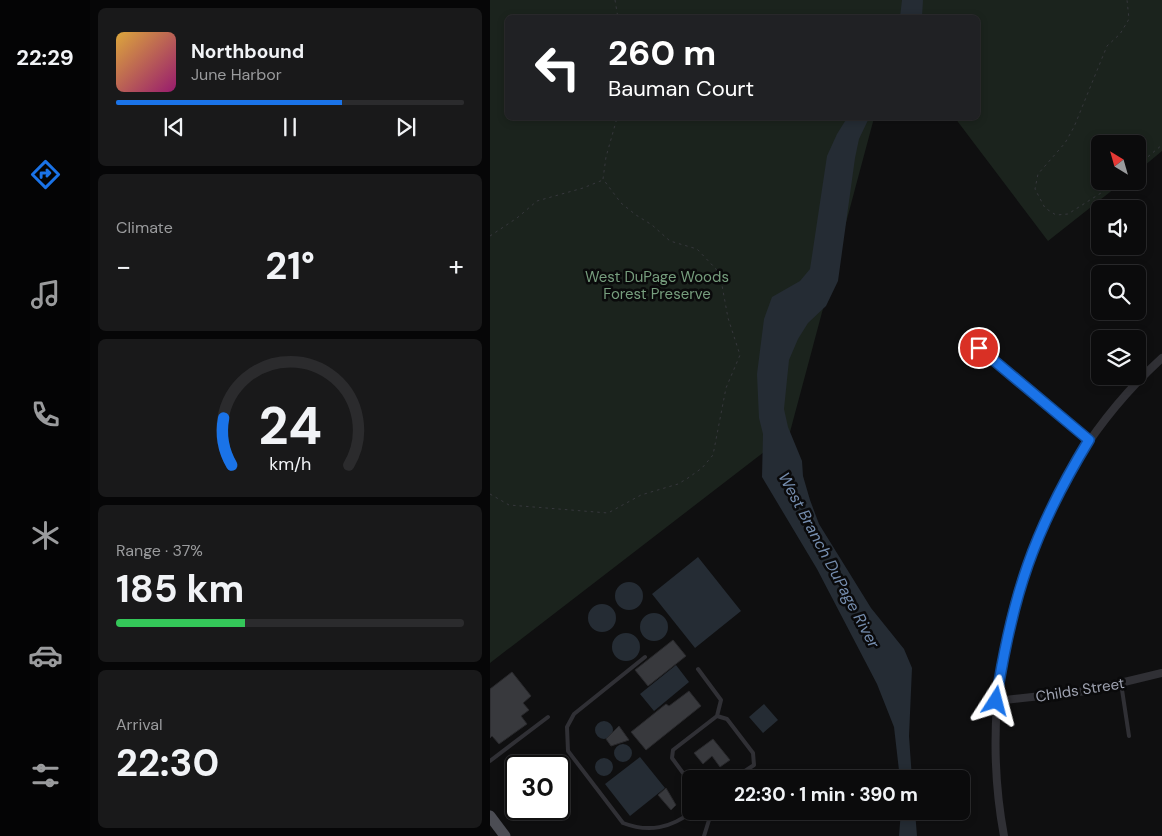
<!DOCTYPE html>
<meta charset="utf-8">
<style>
body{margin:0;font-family:"DM Sans",sans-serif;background:#19191a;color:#f1f3f6;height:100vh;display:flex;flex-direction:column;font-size:19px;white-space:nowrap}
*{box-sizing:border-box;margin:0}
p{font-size:16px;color:#9a9b9d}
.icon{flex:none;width:28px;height:28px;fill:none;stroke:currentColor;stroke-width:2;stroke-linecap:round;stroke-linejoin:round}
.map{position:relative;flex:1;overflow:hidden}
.drawer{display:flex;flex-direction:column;gap:8px;padding:8px;background:#060607;width:400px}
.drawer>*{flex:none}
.hud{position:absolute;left:15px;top:15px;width:475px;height:105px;border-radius:8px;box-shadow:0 2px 8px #0003,0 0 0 1px #2b2b2d;background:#202124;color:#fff;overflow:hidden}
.needle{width:32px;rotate:323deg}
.tools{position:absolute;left:601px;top:135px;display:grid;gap:10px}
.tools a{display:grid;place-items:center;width:55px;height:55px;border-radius:8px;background:#0b0b0c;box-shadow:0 2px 8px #0003,0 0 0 1px #2b2b2d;font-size:25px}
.speed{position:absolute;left:15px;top:755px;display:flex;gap:10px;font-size:25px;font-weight:700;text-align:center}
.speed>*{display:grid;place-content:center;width:65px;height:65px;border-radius:50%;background:#0b0b0c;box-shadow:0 2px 8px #0003,0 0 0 1px #2b2b2d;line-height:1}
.speed .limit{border:2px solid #111;border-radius:8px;background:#fff;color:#111}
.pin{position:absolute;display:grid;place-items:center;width:42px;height:42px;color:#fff;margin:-21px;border:2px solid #fff;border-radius:50%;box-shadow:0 1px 5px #0007}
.me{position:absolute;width:55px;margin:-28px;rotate:9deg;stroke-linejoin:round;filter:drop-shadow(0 0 4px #0008)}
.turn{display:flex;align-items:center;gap:18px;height:105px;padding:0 20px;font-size:22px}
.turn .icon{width:65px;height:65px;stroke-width:2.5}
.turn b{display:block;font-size:35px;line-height:42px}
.big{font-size:38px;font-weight:700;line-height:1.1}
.drawer .widget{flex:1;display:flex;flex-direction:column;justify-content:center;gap:8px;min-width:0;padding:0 18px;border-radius:8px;background:#19191a}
.drawer .dial{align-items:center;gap:0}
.dial svg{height:130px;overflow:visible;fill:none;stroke:#2b2b2d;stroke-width:7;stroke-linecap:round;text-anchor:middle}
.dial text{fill:#f1f3f6;stroke:none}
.song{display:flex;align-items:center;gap:15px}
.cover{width:60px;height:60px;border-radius:8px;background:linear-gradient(135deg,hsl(40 70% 55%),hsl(320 70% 35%))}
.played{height:5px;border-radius:2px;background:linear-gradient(90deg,#1a73e8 65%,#2b2b2d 65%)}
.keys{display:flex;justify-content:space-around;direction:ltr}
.heat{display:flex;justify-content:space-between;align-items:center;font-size:28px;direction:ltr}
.charge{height:8px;border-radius:4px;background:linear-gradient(90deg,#34c759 37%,#2b2b2d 0)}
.trip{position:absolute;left:192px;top:770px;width:288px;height:50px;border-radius:8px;background:#0b0b0c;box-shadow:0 2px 8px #0003,0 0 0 1px #2b2b2d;font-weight:700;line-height:50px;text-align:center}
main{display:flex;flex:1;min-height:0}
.menu{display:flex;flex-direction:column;width:90px;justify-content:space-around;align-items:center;background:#040405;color:#9a9b9d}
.menu .icon{width:35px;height:35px}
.menu .active{color:#1a73e8}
.menu b{font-size:22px;color:#f1f3f6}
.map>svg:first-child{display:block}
.green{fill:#1b231d}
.water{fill:#252c34}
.building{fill:#38393d;stroke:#29292c}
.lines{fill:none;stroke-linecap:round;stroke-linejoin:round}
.path{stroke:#36373c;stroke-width:1;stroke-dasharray:2.5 4;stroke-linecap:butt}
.service{stroke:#303035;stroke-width:4}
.minor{stroke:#303035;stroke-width:8}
.primary{stroke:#4c4d54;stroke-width:11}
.route-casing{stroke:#114b97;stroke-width:12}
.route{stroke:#1a73e8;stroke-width:9}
.labels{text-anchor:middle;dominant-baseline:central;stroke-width:5;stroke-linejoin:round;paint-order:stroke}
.park-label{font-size:15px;fill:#769d7d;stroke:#0a0a0b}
.street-label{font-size:15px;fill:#9fa3b1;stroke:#0a0a0b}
.water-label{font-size:16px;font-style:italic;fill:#758dae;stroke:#0a0a0b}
</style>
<main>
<nav class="menu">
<b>22:29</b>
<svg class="icon active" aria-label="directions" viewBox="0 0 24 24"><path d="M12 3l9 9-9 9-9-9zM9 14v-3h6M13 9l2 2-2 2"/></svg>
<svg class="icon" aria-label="music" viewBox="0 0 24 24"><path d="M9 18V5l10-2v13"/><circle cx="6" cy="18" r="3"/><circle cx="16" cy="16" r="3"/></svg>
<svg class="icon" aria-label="phone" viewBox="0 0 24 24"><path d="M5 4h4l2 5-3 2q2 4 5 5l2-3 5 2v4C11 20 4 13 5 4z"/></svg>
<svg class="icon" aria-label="climate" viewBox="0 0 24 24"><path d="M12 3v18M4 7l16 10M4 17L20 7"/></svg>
<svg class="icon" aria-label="car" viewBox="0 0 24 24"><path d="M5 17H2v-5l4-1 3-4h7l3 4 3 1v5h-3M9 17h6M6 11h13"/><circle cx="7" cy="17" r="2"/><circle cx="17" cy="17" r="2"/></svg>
<svg class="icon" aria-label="filters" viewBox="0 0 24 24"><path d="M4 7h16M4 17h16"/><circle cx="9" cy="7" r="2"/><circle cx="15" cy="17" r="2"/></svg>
</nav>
<section class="drawer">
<div class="widget">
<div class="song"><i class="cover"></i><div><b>Northbound</b><p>June Harbor</p></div></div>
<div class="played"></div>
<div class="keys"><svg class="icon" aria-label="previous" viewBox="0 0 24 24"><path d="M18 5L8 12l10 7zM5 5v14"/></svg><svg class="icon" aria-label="pause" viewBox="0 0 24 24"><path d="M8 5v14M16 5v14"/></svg><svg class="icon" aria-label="next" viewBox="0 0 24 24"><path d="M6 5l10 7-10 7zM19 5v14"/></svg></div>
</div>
<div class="widget"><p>Climate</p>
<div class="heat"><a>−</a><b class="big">21°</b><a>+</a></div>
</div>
<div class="widget dial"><svg viewBox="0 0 100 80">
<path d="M14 69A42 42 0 1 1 86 69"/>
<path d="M14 69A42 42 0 0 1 9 40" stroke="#1a73e8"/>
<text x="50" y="56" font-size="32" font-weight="700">24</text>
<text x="50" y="72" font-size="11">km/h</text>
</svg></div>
<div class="widget"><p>Range · 37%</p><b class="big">185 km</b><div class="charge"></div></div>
<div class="widget"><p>Arrival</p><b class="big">22:30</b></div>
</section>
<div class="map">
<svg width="672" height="836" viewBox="0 0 672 836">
<rect width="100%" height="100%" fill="#0f0f10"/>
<path class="green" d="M0,0H672V151L648,171V144H610V181H634L558,241L465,118H488V18H18V118H384L300,432L0,663Z"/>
<path class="water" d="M412,0H433L432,17H410Z
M357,118H379L369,139L365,158L348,281L336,306L318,323L308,339L299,360L294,409L298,427L312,461L313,476L320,500L329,524L381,608L414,649L422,668L419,736L422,779H410L404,727L387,684L327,569L272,477L273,434L269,418L267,374L274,319L282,297L310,281L320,269L337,156L347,134Z
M208,557L251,611L205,648L162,594Z
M125 596a14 14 0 1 1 28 0a14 14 0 1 1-28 0Z
M98 618a14 14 0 1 1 28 0a14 14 0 1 1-28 0Z
M150 627a14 14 0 1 1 28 0a14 14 0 1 1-28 0Z
M122 647a14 14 0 1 1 28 0a14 14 0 1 1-28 0Z
M186,665L199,682L164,711L150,694Z
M274,704L288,720L273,733L259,717Z
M105 730a9 9 0 1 1 18 0a9 9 0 1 1-18 0Z
M124 753a9 9 0 1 1 18 0a9 9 0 1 1-18 0Z
M150,757L175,788L140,816L115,784Z
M105 767a9 9 0 1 1 18 0a9 9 0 1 1-18 0Z
M411,811H425L427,836H409Z"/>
<path class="building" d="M183,640L196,656L158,686L145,670Z
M22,672L41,696L33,703L39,710L31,716L37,724L9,744L2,736L0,738V689Z
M199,691L211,706L156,750L141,732L176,704L179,706Z
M129,726L139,740L121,746L116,739Z
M223,739L240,760L230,767L222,756L213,764L204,753Z
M176,788L186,805L181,810L168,795Z"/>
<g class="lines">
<path class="path" d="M125,0L128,18
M648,165L672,145
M626,181L611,193L578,214L566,215L555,208L545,189L548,174L575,143L584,127L617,46L630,34L639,19L637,0
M0,236L27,218L47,201L93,188L113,180
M0,494L19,505L118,513L151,495L188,484L198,478L212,468L223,455L236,388L250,355L238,318L231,280L226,269L207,249L180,241L162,225L146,215L131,203L113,179L116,157L127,118"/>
<path class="service" d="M155,657L84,714L77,727L78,751L133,823C159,833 181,828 203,811
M208,669L231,700L227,716
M631,683L639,736
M0,761L58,717
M201,784L182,758L183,750L227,716L237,719L263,753L264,765L243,779
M214,836L219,820L217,811"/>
<path class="minor" d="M489,348L599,440
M506,701L597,691L672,673
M514,836C482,664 542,476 672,358"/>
<path class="primary" d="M0,816L15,836"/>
</g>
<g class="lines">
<g class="route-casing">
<path id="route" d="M489,348L599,440C544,530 522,596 506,701"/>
</g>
<use href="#route" class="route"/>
</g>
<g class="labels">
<g class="park-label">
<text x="167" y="277">West DuPage Woods<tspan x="167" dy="17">Forest Preserve</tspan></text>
</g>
<g class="street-label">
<text transform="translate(590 690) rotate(-9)">Childs Street</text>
</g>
<g class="water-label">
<text transform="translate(339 560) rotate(62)">West Branch DuPage River</text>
</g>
</g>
</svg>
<div class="tools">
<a><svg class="needle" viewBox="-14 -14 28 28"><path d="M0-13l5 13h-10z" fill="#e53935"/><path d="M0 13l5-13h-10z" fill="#9a9b9d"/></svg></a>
<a><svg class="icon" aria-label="sound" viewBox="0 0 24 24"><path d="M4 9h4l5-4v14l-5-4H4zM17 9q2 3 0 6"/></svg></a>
<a><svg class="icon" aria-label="search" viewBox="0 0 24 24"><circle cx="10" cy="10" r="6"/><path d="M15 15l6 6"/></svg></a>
<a><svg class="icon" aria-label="layers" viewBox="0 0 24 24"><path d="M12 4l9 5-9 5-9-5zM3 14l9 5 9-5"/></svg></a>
</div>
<div class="speed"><div class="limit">30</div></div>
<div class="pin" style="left:489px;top:348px;background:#d93025"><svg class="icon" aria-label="arrive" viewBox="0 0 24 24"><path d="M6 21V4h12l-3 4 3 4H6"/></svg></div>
<svg class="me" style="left:506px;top:701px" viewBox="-20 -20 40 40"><path d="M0-17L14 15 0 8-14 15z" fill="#1a73e8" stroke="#fff" stroke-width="4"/></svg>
<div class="trip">22:30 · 1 min · 390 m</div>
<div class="hud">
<div class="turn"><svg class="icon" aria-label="left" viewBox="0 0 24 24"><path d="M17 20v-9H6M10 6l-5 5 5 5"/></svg><div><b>260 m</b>Bauman Court</div></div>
</div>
</div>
</main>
